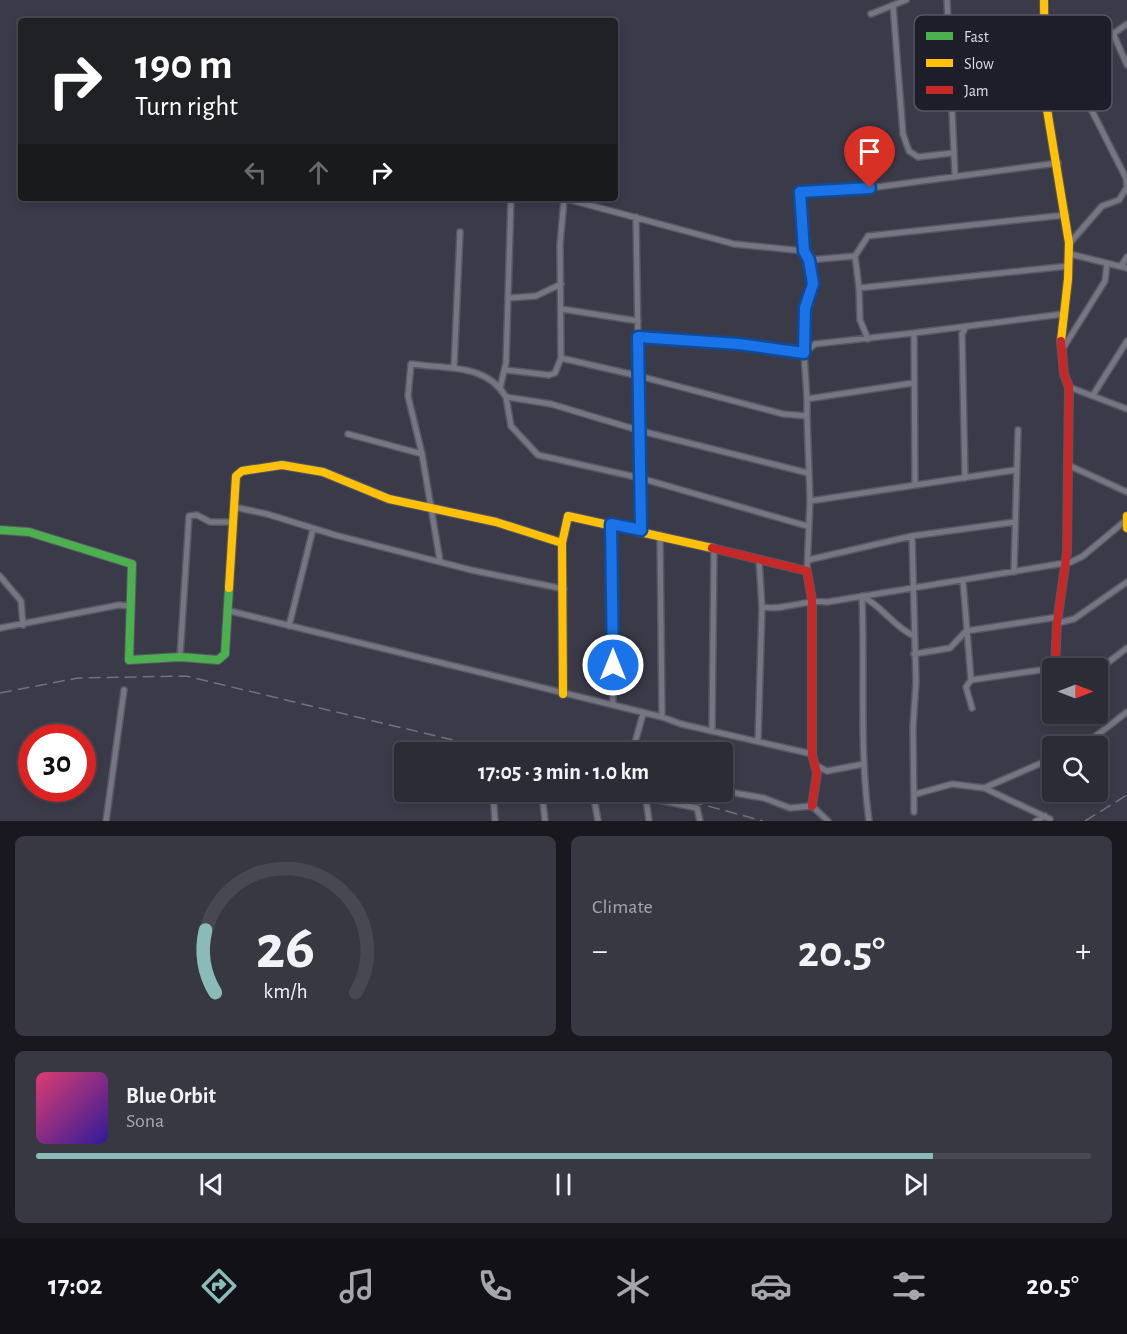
<!DOCTYPE html>
<meta charset="utf-8">
<style>
body{margin:0;font-family:"Alegreya Sans",sans-serif;background:#383842;color:#f1f3f6;height:100vh;display:flex;flex-direction:column;font-size:22px;white-space:nowrap}
*{box-sizing:border-box;margin:0}
p{font-size:20px;color:#a6a7ad}
.icon{flex:none;width:33px;height:33px;fill:none;stroke:currentColor;stroke-width:2;stroke-linecap:round;stroke-linejoin:round}
.map{position:relative;height:821px;overflow:hidden}
.side{display:flex;flex-direction:column;gap:15px;padding:15px;background:#18181e;flex:1}
.side>*{flex:none}
.top-card{position:absolute;left:18px;top:18px;width:600px;height:183px;border-radius:6px;box-shadow:0 3px 9px #0003,0 0 0 2px #484852;background:#202124;color:#fff;overflow:hidden}
.needle{width:39px;rotate:90deg}
.buttons{position:absolute;left:1042px;top:658px;display:grid;gap:12px}
.buttons a{display:grid;place-items:center;width:66px;height:66px;border-radius:6px;background:#2c2c37;box-shadow:0 3px 9px #0003,0 0 0 2px #484852;font-size:30px}
.speed{position:absolute;left:18px;top:724px;display:flex;gap:12px;font-size:30px;font-weight:700;text-align:center}
.speed>*{display:grid;place-content:center;width:78px;height:78px;border-radius:50%;background:#2c2c37;box-shadow:0 3px 9px #0003,0 0 0 2px #484852;line-height:1}
.speed .limit{border:9px solid #d22;background:#fff;color:#111}
.pin{position:absolute;display:grid;place-items:center;width:51px;height:51px;color:#fff;margin:-62px -26px;border-radius:50% 50% 50% 0;rotate:-45deg;box-shadow:0 0 6px #0007}
.pin .icon{rotate:45deg}
.me{position:absolute;width:66px;margin:-33px;rotate:0deg;stroke-linejoin:round;filter:drop-shadow(0 0 4px #0008)}
.turn{display:flex;align-items:center;gap:21px;height:126px;padding:0 18px;font-size:27px}
.turn .icon{width:78px;height:78px;stroke-width:2.5}
.turn b{display:block;font-size:42px;line-height:51px}
.lanes{display:flex;align-items:center;height:57px;padding:0 18px;background:#0003;justify-content:center;gap:30px;direction:ltr}
.lanes .off{opacity:.35}
.big{font-size:45px;font-weight:700;line-height:1.1}
.side .card{flex:1;display:flex;flex-direction:column;justify-content:center;gap:9px;min-width:0;padding:0 21px;border-radius:9px;background:#383842}
.side .dial{align-items:center;gap:0}
.dial svg{height:156px;overflow:visible;fill:none;stroke:#484852;stroke-width:7;stroke-linecap:round;text-anchor:middle}
.dial text{fill:#f1f3f6;stroke:none}
.song{display:flex;align-items:center;gap:18px}
.cover{width:72px;height:72px;border-radius:9px;background:linear-gradient(135deg,hsl(340 70% 55%),hsl(250 70% 35%))}
.played{height:6px;border-radius:3px;background:linear-gradient(90deg,#8bbbb9 85%,#484852 85%)}
.keys{display:flex;justify-content:space-around;direction:ltr}
.heat{display:flex;justify-content:space-between;align-items:center;font-size:33px;direction:ltr}
.side .tiles{flex:1;display:grid;gap:15px;grid-template-columns:1fr 1fr}
.card:last-child{grid-column:span 2}
.trip{position:absolute;left:394px;top:742px;width:339px;height:60px;border-radius:6px;background:#2c2c37;box-shadow:0 3px 9px #0003,0 0 0 2px #484852;font-weight:700;line-height:60px;text-align:center}
.dock{display:flex;height:96px;justify-content:space-around;align-items:center;background:#121216;color:#a6a7ad}
.dock .icon{width:42px;height:42px}
.dock .on{color:#8bbbb9}
.dock b{font-size:27px;color:#f1f3f6}
.map>svg:first-child{display:block}
.lines{fill:none;stroke-linecap:round;stroke-linejoin:round}
.street-casing{stroke:#575864;stroke-width:8}
.fast-casing{stroke:#575864;stroke-width:10}
.slow-casing{stroke:#575864;stroke-width:10}
.jam-casing{stroke:#575864;stroke-width:10}
.street{stroke:#767682;stroke-width:5}
.fast{stroke:#4caf50;stroke-width:8}
.slow{stroke:#ffc107;stroke-width:8}
.jam{stroke:#c62828;stroke-width:8}
.rail{stroke:#72727e;stroke-width:1.5;stroke-dasharray:12 6;stroke-linecap:butt}
.route-casing{stroke:#114b97;stroke-width:15}
.route{stroke:#1a73e8;stroke-width:10}
.key{fill:#1e1e2a;stroke:#565764;stroke-width:1.5}
.key-label{font-size:16px;fill:#dadbec}
</style>
<div class="map">
<svg width="1127" height="821" viewBox="0 0 1127 821">
<rect width="100%" height="100%" fill="#3b3a49"/>
<g class="lines">
<g class="street-casing">
<path id="street" d="M947,0L955,175
M893,5L903,134L909,151L918,157L953,153
M871,14L906,0
M1113,33L1127,65
M1045,97L1083,90
M1058,163L870,188L802,191L799,196L804,251L809,260L855,256L859,288L1069,266
M563,198L734,244L804,251
M636,217L641,530
M1068,245L1102,206L1119,200L1127,187L1126,178L1089,105L1074,62L1127,24
M1070,254L1127,268
M855,256L868,236L1066,215
M1121,266L1127,257
M859,288L860,320L868,339
M509,298L536,296L561,284
M562,309L638,321
M638,337L739,344L804,353L815,344L914,333
M1062,350L1105,281L1107,263
M561,358L639,376L783,414L807,416V399L913,383
M454,368L460,232
M505,370L549,375L555,373L561,358L560,244L564,200
M1069,387L1127,409
M500,388L506,363L511,198
M1093,395L1127,341
M506,397L511,426L538,455L640,478L807,526
M807,399L804,353L805,308L813,284L809,260
M348,434L422,454
M1068,465L1127,492
M965,478L962,334L966,327
M915,484L914,333L1063,314
M810,501L1015,470
M234,507L267,514L335,535L471,570L564,589
M611,524L613,705
M660,535L662,717
M759,560L762,607C784,611 805,599 827,602L1071,562L1083,556L1125,521
M808,560L912,536
M440,561L422,454L408,396L411,364C445,369 486,363 506,397L551,404L641,431L808,473
M807,571L810,501L807,416
M1014,572L1018,430
M0,576L21,601L23,625
M963,581L971,680
M230,611L662,717L681,724L812,754
M1057,623L1074,619L1127,582
M289,626L313,529
M0,628L119,605L130,606
M914,654L950,648L966,631L1058,617
M180,657L189,516L197,515L210,522H232
M1098,670L1127,648
M972,708L966,687L971,680L1055,668
M712,731L714,548
M758,741L762,607
M1077,747L1088,742L1127,712
M632,753L643,714
M817,766L827,771L864,764
M984,788L1050,819
M723,791L764,798L790,808L812,806L828,821
M493,792L495,821
M542,792L545,821
M593,792L598,821
M620,792L697,808L700,821
M916,794L952,784L984,788L1053,758
M646,799L649,821
M914,812L913,727L916,682L912,536L1015,522
M106,821L124,690
M869,821C859,747 865,671 862,596C883,607 894,627 914,636
M1036,821L1045,816"/>
</g>
<g class="fast-casing">
<path id="fast" d="M0,530L29,532L132,564L129,660L180,657L218,660L225,654L229,588"/>
</g>
<g class="slow-casing">
<path id="slow" d="M1044,0L1045,97L1069,243L1068,279L1061,341
M1127,516V528
M229,588L236,476L242,471L282,465L323,472L389,499L496,522L562,543
M563,694L562,543L568,516L712,548"/>
</g>
<g class="jam-casing">
<path id="jam" d="M712,548L807,571L812,600V754L817,773L812,806
M1055,669L1057,623L1067,552L1069,387L1064,374L1061,341"/>
</g>
<use href="#street" class="street"/>
<use href="#fast" class="fast"/>
<use href="#slow" class="slow"/>
<use href="#jam" class="jam"/>
<path class="rail" d="M0,693L78,678L186,676L507,753
M656,792L763,821
M1085,821L1127,795"/>
</g>
<g class="lines">
<g class="route-casing">
<path id="route" d="M613,665L611,524L641,530L638,337L739,344L804,353L805,308L813,284L809,260L804,251L800,192L870,188"/>
</g>
<use href="#route" class="route"/>
</g>
<rect x="914" y="15" width="198" height="96" rx="9" class="key"/>
<rect x="926" y="32" width="27" height="8" fill="#4caf50"/>
<rect x="926" y="59" width="27" height="8" fill="#ffc107"/>
<rect x="926" y="86" width="27" height="8" fill="#c62828"/>
<g class="key-label">
<text x="964" y="42">Fast</text>
<text x="964" y="69">Slow</text>
<text x="964" y="96">Jam</text>
</g>
</svg>
<div class="buttons">
<a><svg class="needle" viewBox="-14 -14 28 28"><path d="M0-13l5 13h-10z" fill="#e53935"/><path d="M0 13l5-13h-10z" fill="#a6a7ad"/></svg></a>
<a><svg class="icon" aria-label="search" viewBox="0 0 24 24"><circle cx="10" cy="10" r="6"/><path d="M15 15l6 6"/></svg></a>
</div>
<div class="speed"><div class="limit">30</div></div>
<div class="pin" style="left:870px;top:188px;background:#d93025"><svg class="icon" aria-label="arrive" viewBox="0 0 24 24"><path d="M6 21V4h12l-3 4 3 4H6"/></svg></div>
<svg class="me" style="left:613px;top:665px" viewBox="-20 -20 40 40"><circle r="17" fill="#1a73e8" stroke="#fff" stroke-width="3"/><path d="M0-11L8 9 0 5-8 9z" fill="#fff"/></svg>
<div class="trip">17:05 · 3 min · 1.0 km</div>
<div class="top-card">
<div class="turn"><svg class="icon" aria-label="right" viewBox="0 0 24 24"><path d="M7 20v-9h11M14 6l5 5-5 5"/></svg><div><b>190 m</b>Turn right</div></div>
<div class="lanes"><svg class="icon off" aria-label="left" viewBox="0 0 24 24"><path d="M17 20v-9H6M10 6l-5 5 5 5"/></svg><svg class="icon off" aria-label="ahead" viewBox="0 0 24 24"><path d="M12 20V5M6 11l6-6 6 6"/></svg><svg class="icon" aria-label="right" viewBox="0 0 24 24"><path d="M7 20v-9h11M14 6l5 5-5 5"/></svg></div>
</div>
</div>
<section class="side">
<div class="tiles">
<div class="card dial"><svg viewBox="0 0 100 80">
<path d="M14 69A42 42 0 1 1 86 69"/>
<path d="M14 69A42 42 0 0 1 9 37" stroke="#8bbbb9"/>
<text x="50" y="56" font-size="32" font-weight="700">26</text>
<text x="50" y="72" font-size="11">km/h</text>
</svg></div>
<div class="card"><p>Climate</p>
<div class="heat"><a>−</a><b class="big">20.5°</b><a>+</a></div>
</div>
<div class="card">
<div class="song"><i class="cover"></i><div><b>Blue Orbit</b><p>Sona</p></div></div>
<div class="played"></div>
<div class="keys"><svg class="icon" aria-label="previous" viewBox="0 0 24 24"><path d="M18 5L8 12l10 7zM5 5v14"/></svg><svg class="icon" aria-label="pause" viewBox="0 0 24 24"><path d="M8 5v14M16 5v14"/></svg><svg class="icon" aria-label="next" viewBox="0 0 24 24"><path d="M6 5l10 7-10 7zM19 5v14"/></svg></div>
</div>
</div>
</section>
<nav class="dock">
<b>17:02</b>
<svg class="icon on" aria-label="directions" viewBox="0 0 24 24"><path d="M12 3l9 9-9 9-9-9zM9 14v-3h6M13 9l2 2-2 2"/></svg>
<svg class="icon" aria-label="music" viewBox="0 0 24 24"><path d="M9 18V5l10-2v13"/><circle cx="6" cy="18" r="3"/><circle cx="16" cy="16" r="3"/></svg>
<svg class="icon" aria-label="phone" viewBox="0 0 24 24"><path d="M5 4h4l2 5-3 2q2 4 5 5l2-3 5 2v4C11 20 4 13 5 4z"/></svg>
<svg class="icon" aria-label="climate" viewBox="0 0 24 24"><path d="M12 3v18M4 7l16 10M4 17L20 7"/></svg>
<svg class="icon" aria-label="car" viewBox="0 0 24 24"><path d="M5 17H2v-5l4-1 3-4h7l3 4 3 1v5h-3M9 17h6M6 11h13"/><circle cx="7" cy="17" r="2"/><circle cx="17" cy="17" r="2"/></svg>
<svg class="icon" aria-label="filters" viewBox="0 0 24 24"><path d="M4 7h16M4 17h16"/><circle cx="9" cy="7" r="2"/><circle cx="15" cy="17" r="2"/></svg>
<b>20.5°</b>
</nav>
